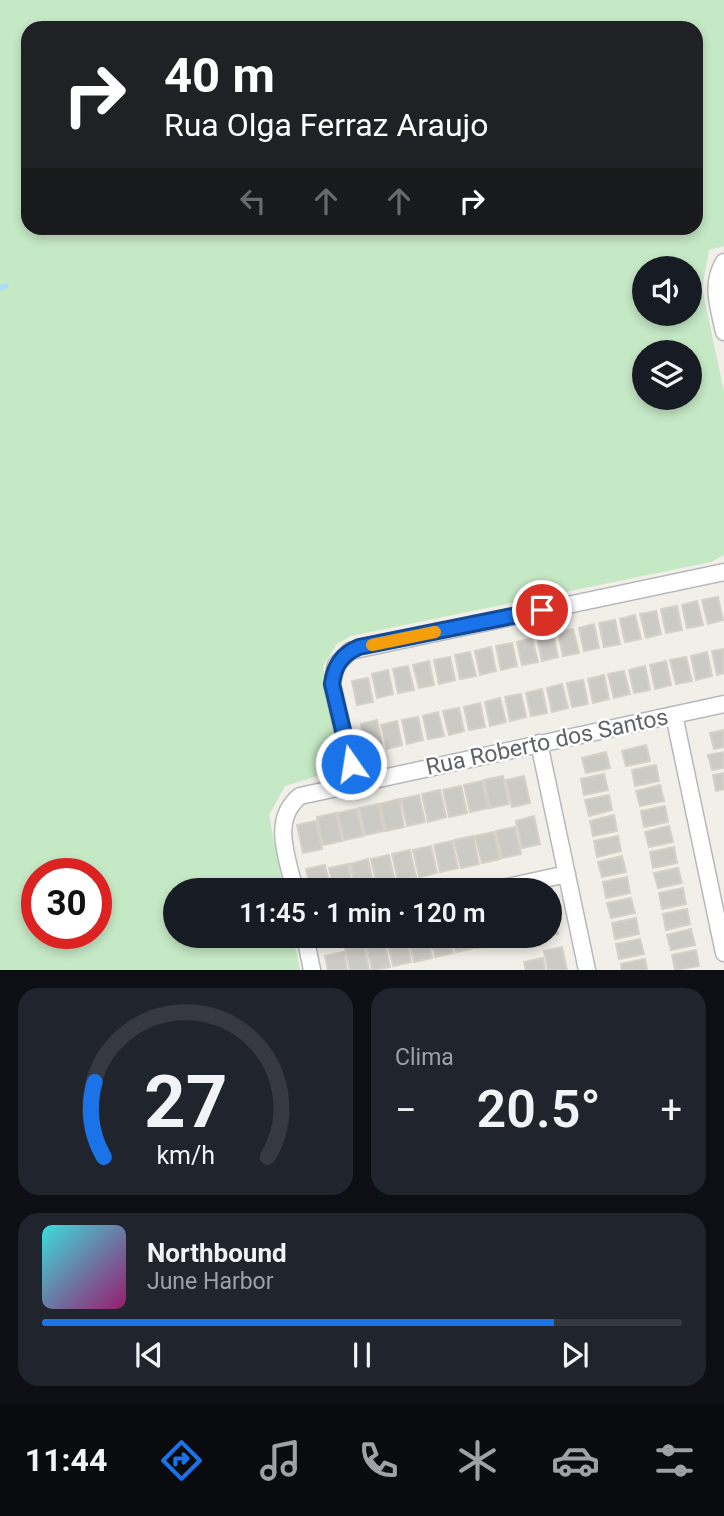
<!DOCTYPE html>
<html lang="pt">
<meta charset="utf-8">
<style>
body{margin:0;font-family:Roboto,sans-serif;background:#20242c;color:#f1f3f6;height:100vh;display:flex;flex-direction:column;font-size:26px;white-space:nowrap}
*{box-sizing:border-box;margin:0}
p{font-size:23px;color:#9ea1a6}
.icon{flex:none;width:38px;height:38px;fill:none;stroke:currentColor;stroke-width:2;stroke-linecap:round;stroke-linejoin:round}
.map{position:relative;height:970px;overflow:hidden}
.drawer{display:flex;flex-direction:column;gap:18px;padding:18px;background:#0d0f14;flex:1}
.drawer>*{flex:none}
.top-card{position:absolute;left:21px;top:21px;width:682px;height:214px;border-radius:21px;box-shadow:0 4px 10px #0003;background:#202124;color:#fff;overflow:hidden}
.tools{position:absolute;left:632px;top:256px;display:grid;gap:14px}
.tools a{display:grid;place-items:center;width:70px;height:70px;border-radius:50%;background:#171b24;box-shadow:0 4px 10px #0003;font-size:35px}
.speed{position:absolute;left:21px;top:858px;display:flex;gap:14px;font-size:35px;font-weight:700;text-align:center}
.speed>*{display:grid;place-content:center;width:91px;height:91px;border-radius:50%;background:#171b24;box-shadow:0 4px 10px #0003;line-height:1}
.speed .limit{border:10px solid #d22;background:#fff;color:#111}
.pin{position:absolute;display:grid;place-items:center;width:60px;height:60px;color:#fff;margin:-30px;border:4px solid #fff;border-radius:50%;box-shadow:0 2px 7px #0007}
.me{position:absolute;width:77px;margin:-38px;rotate:347deg;stroke-linejoin:round;filter:drop-shadow(0 0 5px #0008)}
.turn{display:flex;align-items:center;gap:24px;height:147px;padding:0 28px;font-size:32px}
.turn .icon{width:91px;height:91px;stroke-width:2.5}
.turn b{display:block;font-size:49px;line-height:60px}
.lanes{display:flex;align-items:center;height:66px;padding:0 28px;background:#0003;justify-content:center;gap:35px;direction:ltr}
.lanes .off{opacity:.35}
.big{font-size:52px;font-weight:600;line-height:1.1}
.drawer .widget{flex:1;display:flex;flex-direction:column;justify-content:center;gap:10px;min-width:0;padding:0 24px;border-radius:21px;background:#20242c}
.drawer .dial{align-items:center;gap:0}
.dial svg{height:182px;overflow:visible;fill:none;stroke:#363941;stroke-width:7;stroke-linecap:round;text-anchor:middle}
.dial text{fill:#f1f3f6;stroke:none}
.song{display:flex;align-items:center;gap:21px}
.cover{width:84px;height:84px;border-radius:10px;background:linear-gradient(135deg,hsl(180 70% 55%),hsl(320 70% 35%))}
.played{height:7px;border-radius:4px;background:linear-gradient(90deg,#1a73e8 80%,#363941 80%)}
.keys{display:flex;justify-content:space-around;direction:ltr}
.heat{display:flex;justify-content:space-between;align-items:center;font-size:38px;direction:ltr}
.drawer .tiles{flex:1;display:grid;gap:18px;grid-template-columns:1fr 1fr}
.widget:last-child{grid-column:span 2}
.trip{position:absolute;left:163px;top:878px;width:399px;height:70px;border-radius:35px;background:#171b24;box-shadow:0 4px 10px #0003;font-weight:600;line-height:70px;text-align:center}
.dock{display:flex;height:112px;justify-content:space-around;align-items:center;background:#090b0e;color:#9ea1a6}
.dock .icon{width:49px;height:49px}
.dock .on{color:#1a73e8}
.dock b{font-size:32px;color:#f1f3f6}
.map>svg:first-child{display:block}
.green{fill:#c5e8c5;fill-rule:evenodd}
.lines{fill:none;stroke-linecap:round;stroke-linejoin:round}
.stream{stroke:#aadaff;stroke-width:5}
.building{fill:#cccac5;stroke:#d6d1c6;stroke-width:2}
.minor-casing{stroke:#b5b8bc;stroke-width:19}
.minor{stroke:#fff;stroke-width:16}
.route-casing{stroke:#114b97;stroke-width:18}
.route{stroke:#1a73e8;stroke-width:12}
.slow{stroke:#f59e0b;stroke-width:12}
.labels{text-anchor:middle;dominant-baseline:central;stroke-width:5;stroke-linejoin:round;paint-order:stroke}
.street-label{font-size:23px;fill:#5f6368;stroke:#fff}
</style>
<div class="map">
<svg width="724" height="970" viewBox="0 0 724 970">
<rect width="100%" height="100%" fill="#f1efe8"/>
<path class="green" d="M0,0H724V246L709,250L702,288L724,392V555L711,562L351,636L337,644L323,666L343,768L285,786L269,815L284,891H175V936H293L300,970H0ZM28,28H696V228H28ZM644,268H690V313H644ZM644,352H690V397H644ZM37,873H96V933H37Z"/>
<g class="lines">
<path class="stream" d="M0,288L6,286"/>
</g>
<path class="building" d="M718,597L723,620L708,624L702,600Z
M697,601L703,625L687,628L682,605Z
M677,606L682,630L666,633L661,609Z
M656,611L661,634L646,638L640,614Z
M635,615L641,639L625,642L620,619Z
M615,620L620,644L604,647L599,623Z
M594,624L599,648L584,651L579,628Z
M573,629L579,653L563,656L558,632Z
M553,634L558,657L542,661L537,637Z
M532,638L538,662L522,665L517,642Z
M512,643L517,666L501,670L496,646Z
M491,647L496,671L480,675L475,651Z
M724,649V673L717,675L712,651Z
M470,652L476,676L460,679L455,655Z
M707,652L712,676L696,680L691,656Z
M450,657L455,680L439,684L434,660Z
M686,657L692,681L676,684L670,660Z
M429,661L434,685L419,688L413,665Z
M666,661L671,685L655,689L650,665Z
M408,666L414,690L398,693L393,669Z
M645,666L650,690L634,693L629,670Z
M388,670L393,694L377,698L372,674Z
M624,671L630,694L614,698L608,674Z
M604,675L609,699L593,703L588,679Z
M368,678L373,702L357,705L352,681Z
M583,680L588,704L572,707L567,683Z
M562,684L568,708L552,712L547,688Z
M542,689L547,713L531,716L526,693Z
M521,694L526,717L510,721L505,697Z
M500,698L506,722L490,726L485,702Z
M480,703L485,727L469,730L464,707Z
M459,708L464,731L449,735L443,711Z
M438,712L444,736L428,739L423,716Z
M418,717L423,740L407,744L402,720Z
M377,720L382,744L366,747L361,724Z
M397,721L402,745L387,749L381,725Z
M724,730V747L714,749L710,733Z
M646,745L650,761L626,766L622,751Z
M606,752L610,768L586,773L582,758Z
M724,752V768L712,770L708,755Z
M656,765L659,781L635,786L632,770Z
M724,773V789L716,791L713,775Z
M604,774L608,790L584,795L581,779Z
M503,776L509,804L490,808L484,780Z
M524,776L530,803L512,807L506,780Z
M482,781L488,808L470,812L464,785Z
M660,785L664,801L640,806L636,791Z
M461,786L467,813L449,817L443,790Z
M440,790L446,817L428,822L422,794Z
M419,795L425,822L407,826L401,799Z
M609,795L612,810L589,816L585,800Z
M399,799L404,827L386,831L380,804Z
M378,804L384,831L365,835L359,808Z
M665,806L668,822L644,827L641,811Z
M357,809L363,836L344,840L338,813Z
M336,813L342,841L323,845L317,817Z
M614,815L617,831L593,836L590,821Z
M534,816L540,844L522,848L516,821Z
M316,821L322,849L303,853L297,825Z
M669,826L673,842L649,847L645,832Z
M515,827L521,854L502,858L496,831Z
M494,832L500,859L482,863L475,836Z
M473,836L479,864L461,868L454,840Z
M618,836L621,851L597,857L594,841Z
M452,841L458,868L440,872L434,845Z
M431,846L437,873L419,877L413,850Z
M674,847L677,863L653,868L650,852Z
M410,850L416,877L398,881L392,854Z
M389,855L395,882L377,886L371,859Z
M622,856L626,872L602,877L598,862Z
M368,859L374,887L356,891L350,864Z
M348,864L353,891H334L329,868Z
M325,865L331,891H311L306,869Z
M678,868L682,883L658,888L654,873Z
M627,877L630,893L606,898L603,882Z
M683,888L686,904L662,909L659,893Z
M631,898L635,913L611,918L607,903Z
M550,907H552L558,934L550,936Z
M687,909L690,924L666,930L663,914Z
M636,918L639,934L615,939L612,923Z
M691,929L695,945L671,950L667,935Z
M399,936H406L411,962L393,966L387,939Z
M408,936H428L432,958L414,962Z
M430,936H450L453,953L435,957Z
M452,936H471L474,948L456,952Z
M474,936H493L495,944L477,948Z
M640,939L644,954L619,959L616,944Z
M384,940L390,967L372,970L366,944Z
M364,944L369,970H350L345,948Z
M562,947L567,970H548L544,951Z
M696,950L699,966L675,970L672,955Z
M344,952L347,970H328L325,956Z
M543,958L545,970H526L524,962Z
M645,959L647,970H622L621,964Z"/>
<g class="lines">
<g class="minor-casing">
<path id="minor" d="M724,262C710,285 719,307 724,332
M674,715L724,953
M539,743L587,970
M355,783L332,684L336,665L350,651L724,572
M295,891C288,859 270,820 300,796L724,704
M489,891L567,874
M305,936L312,970"/>
</g>
<use href="#minor" class="minor"/>
</g>
<g class="lines">
<g class="route-casing">
<path id="route" d="M351,764L332,684C334,666 342,654 359,647L542,610"/>
</g>
<use href="#route" class="route"/>
<path class="slow" d="M372,645L435,632"/>
</g>
<g class="labels">
<g class="street-label">
<text transform="translate(547 742) rotate(-12)">Rua Roberto dos Santos</text>
</g>
</g>
</svg>
<div class="tools">
<a><svg class="icon" aria-label="sound" viewBox="0 0 24 24"><path d="M4 9h4l5-4v14l-5-4H4zM17 9q2 3 0 6"/></svg></a>
<a><svg class="icon" aria-label="layers" viewBox="0 0 24 24"><path d="M12 4l9 5-9 5-9-5zM3 14l9 5 9-5"/></svg></a>
</div>
<div class="speed"><div class="limit">30</div></div>
<div class="pin" style="left:542px;top:610px;background:#d93025"><svg class="icon" aria-label="arrive" viewBox="0 0 24 24"><path d="M6 21V4h12l-3 4 3 4H6"/></svg></div>
<svg class="me" style="left:351px;top:764px" viewBox="-20 -20 40 40"><circle r="17" fill="#1a73e8" stroke="#fff" stroke-width="3"/><path d="M0-11L8 9 0 5-8 9z" fill="#fff"/></svg>
<div class="trip">11:45 · 1 min · 120 m</div>
<div class="top-card">
<div class="turn"><svg class="icon" aria-label="right" viewBox="0 0 24 24"><path d="M7 20v-9h11M14 6l5 5-5 5"/></svg><div><b>40 m</b>Rua Olga Ferraz Araujo</div></div>
<div class="lanes"><svg class="icon off" aria-label="left" viewBox="0 0 24 24"><path d="M17 20v-9H6M10 6l-5 5 5 5"/></svg><svg class="icon off" aria-label="ahead" viewBox="0 0 24 24"><path d="M12 20V5M6 11l6-6 6 6"/></svg><svg class="icon off" aria-label="ahead" viewBox="0 0 24 24"><path d="M12 20V5M6 11l6-6 6 6"/></svg><svg class="icon" aria-label="right" viewBox="0 0 24 24"><path d="M7 20v-9h11M14 6l5 5-5 5"/></svg></div>
</div>
</div>
<section class="drawer">
<div class="tiles">
<div class="widget dial"><svg viewBox="0 0 100 80">
<path d="M14 69A42 42 0 1 1 86 69"/>
<path d="M14 69A42 42 0 0 1 10 36" stroke="#1a73e8"/>
<text x="50" y="56" font-size="32" font-weight="700">27</text>
<text x="50" y="72" font-size="11">km/h</text>
</svg></div>
<div class="widget"><p>Clima</p>
<div class="heat"><a>−</a><b class="big">20.5°</b><a>+</a></div>
</div>
<div class="widget">
<div class="song"><i class="cover"></i><div><b>Northbound</b><p>June Harbor</p></div></div>
<div class="played"></div>
<div class="keys"><svg class="icon" aria-label="previous" viewBox="0 0 24 24"><path d="M18 5L8 12l10 7zM5 5v14"/></svg><svg class="icon" aria-label="pause" viewBox="0 0 24 24"><path d="M8 5v14M16 5v14"/></svg><svg class="icon" aria-label="next" viewBox="0 0 24 24"><path d="M6 5l10 7-10 7zM19 5v14"/></svg></div>
</div>
</div>
</section>
<nav class="dock">
<b>11:44</b>
<svg class="icon on" aria-label="directions" viewBox="0 0 24 24"><path d="M12 3l9 9-9 9-9-9zM9 14v-3h6M13 9l2 2-2 2"/></svg>
<svg class="icon" aria-label="music" viewBox="0 0 24 24"><path d="M9 18V5l10-2v13"/><circle cx="6" cy="18" r="3"/><circle cx="16" cy="16" r="3"/></svg>
<svg class="icon" aria-label="phone" viewBox="0 0 24 24"><path d="M5 4h4l2 5-3 2q2 4 5 5l2-3 5 2v4C11 20 4 13 5 4z"/></svg>
<svg class="icon" aria-label="climate" viewBox="0 0 24 24"><path d="M12 3v18M4 7l16 10M4 17L20 7"/></svg>
<svg class="icon" aria-label="car" viewBox="0 0 24 24"><path d="M5 17H2v-5l4-1 3-4h7l3 4 3 1v5h-3M9 17h6M6 11h13"/><circle cx="7" cy="17" r="2"/><circle cx="17" cy="17" r="2"/></svg>
<svg class="icon" aria-label="filters" viewBox="0 0 24 24"><path d="M4 7h16M4 17h16"/><circle cx="9" cy="7" r="2"/><circle cx="15" cy="17" r="2"/></svg>
</nav>
